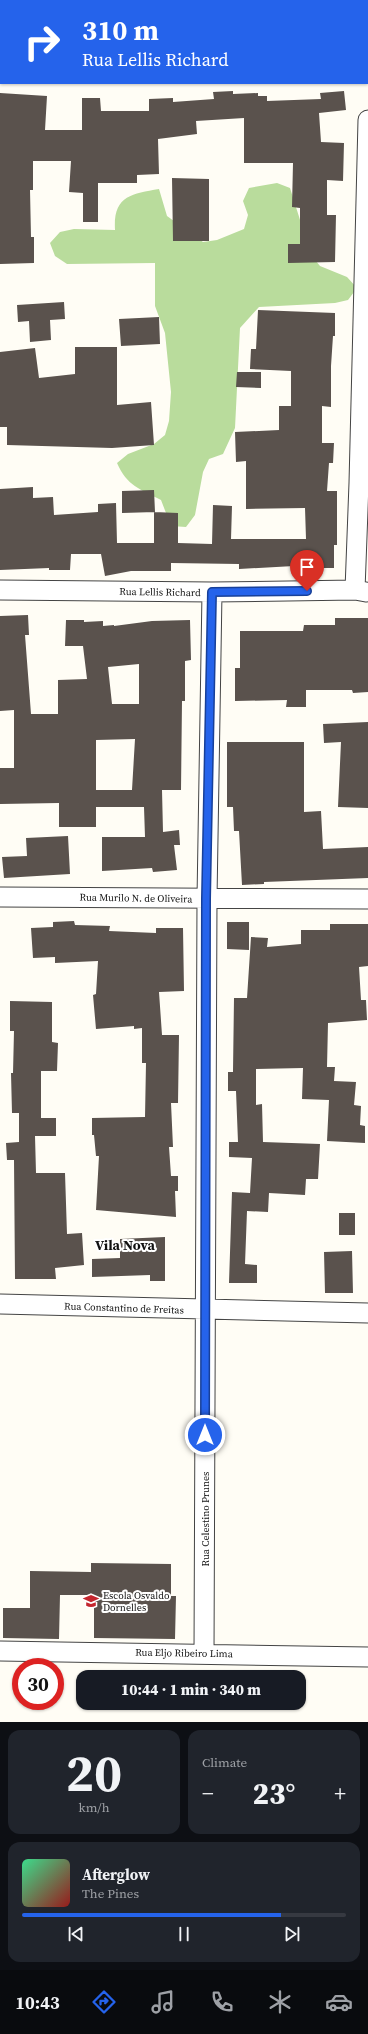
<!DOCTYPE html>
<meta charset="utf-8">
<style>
body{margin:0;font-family:"Source Serif 4",serif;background:#20242c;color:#f1f3f6;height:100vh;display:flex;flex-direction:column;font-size:15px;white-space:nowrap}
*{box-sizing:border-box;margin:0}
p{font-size:13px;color:#9ea1a6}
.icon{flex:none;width:22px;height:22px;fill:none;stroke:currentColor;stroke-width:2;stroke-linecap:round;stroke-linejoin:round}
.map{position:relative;height:1722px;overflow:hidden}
.panel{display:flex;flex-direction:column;gap:8px;padding:8px;background:#0d0f14;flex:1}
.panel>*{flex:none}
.hud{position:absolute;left:0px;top:0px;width:368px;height:84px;box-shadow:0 1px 3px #0004;background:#2563eb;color:#fff;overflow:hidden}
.speed{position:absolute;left:12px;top:1658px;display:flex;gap:8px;font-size:20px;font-weight:700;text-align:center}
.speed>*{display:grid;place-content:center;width:52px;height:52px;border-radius:50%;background:#171b24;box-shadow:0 1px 3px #0004;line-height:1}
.speed .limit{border:6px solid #d22;background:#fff;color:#111}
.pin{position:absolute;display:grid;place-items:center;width:34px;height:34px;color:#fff;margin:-41px -17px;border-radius:50% 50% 50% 0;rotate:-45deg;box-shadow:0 0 4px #0007}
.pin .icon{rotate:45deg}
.me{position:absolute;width:44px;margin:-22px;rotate:0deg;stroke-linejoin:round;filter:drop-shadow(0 0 3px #0008)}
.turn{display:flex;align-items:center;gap:14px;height:84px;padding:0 16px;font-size:18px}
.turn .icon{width:52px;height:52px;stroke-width:2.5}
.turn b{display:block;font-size:28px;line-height:34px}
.big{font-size:30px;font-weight:800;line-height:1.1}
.panel .card{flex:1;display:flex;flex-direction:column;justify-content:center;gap:6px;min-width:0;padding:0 14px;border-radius:12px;background:#20242c}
.panel .dial{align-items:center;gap:0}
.dial b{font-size:52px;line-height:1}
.song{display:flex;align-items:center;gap:12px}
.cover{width:48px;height:48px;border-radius:6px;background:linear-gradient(135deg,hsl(150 70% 55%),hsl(0 70% 35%))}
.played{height:4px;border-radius:2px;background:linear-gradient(90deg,#2563eb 80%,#363941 80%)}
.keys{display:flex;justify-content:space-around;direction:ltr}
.heat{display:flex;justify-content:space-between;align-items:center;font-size:22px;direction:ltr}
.panel .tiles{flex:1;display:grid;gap:8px;grid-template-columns:1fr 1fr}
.card:last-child{grid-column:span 2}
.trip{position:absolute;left:76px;top:1670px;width:230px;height:40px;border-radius:12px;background:#171b24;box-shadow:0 1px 3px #0004;font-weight:800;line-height:40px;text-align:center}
.menu{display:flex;height:64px;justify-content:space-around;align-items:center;background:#090b0e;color:#9ea1a6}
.menu .icon{width:28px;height:28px}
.menu .active{color:#2563eb}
.menu b{font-size:18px;color:#f1f3f6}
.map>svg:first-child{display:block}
.forest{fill:#b9dc9c}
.building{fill:#5a524d;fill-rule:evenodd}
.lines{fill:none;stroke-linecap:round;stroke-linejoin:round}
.street-casing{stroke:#444;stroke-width:21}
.street{stroke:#fff;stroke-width:19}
.route-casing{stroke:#184099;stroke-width:10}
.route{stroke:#2563eb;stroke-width:7}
.labels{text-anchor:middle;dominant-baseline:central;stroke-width:4;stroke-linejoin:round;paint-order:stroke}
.street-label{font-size:10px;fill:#111;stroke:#fff}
.poi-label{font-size:10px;fill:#111;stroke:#fff;text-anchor:start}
.district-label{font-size:14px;font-weight:bold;fill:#111;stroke:#fff}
</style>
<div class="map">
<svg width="368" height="1722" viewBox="0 0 368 1722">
<rect width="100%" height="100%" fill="#fffdf5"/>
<path class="forest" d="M277,183L290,188L311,255L320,266L347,277L357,288L348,300L335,303L259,307L240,328L235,428L223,454L209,459L203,472L195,515L186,527L171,526L161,500C140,489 127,486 117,463L128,454L154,444L165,435L169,421L171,392L165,333L155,306V263L67,264L55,256L50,243L60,232L74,229L115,230C113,196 131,194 159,189L167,216L203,242L217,240L244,229L248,215L243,201L249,188Z"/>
<path class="building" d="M233,91V94L258,93V96H267V101L321,99L320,93L344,91L346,110L319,113L321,142L344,143L343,181L327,180V215H336L335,262L288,263V244H300V208L292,207L293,163H244V118L196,121L197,134L158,139L159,174L137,175V183H98V222H83V193L69,192L71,161H33V190H30L31,237H34V263L0,264V93L47,96L45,130H82V98H100L101,111H149V99L173,98V102L214,99L213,92Z
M172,178L209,179V241H173Z
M64,302L65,319L50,320L51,340L30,342L29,321L18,322L17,305Z
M258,310L335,313V336H333L331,366V407L322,406V443H334L333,463H329L327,491H337V545H334V568H294V566L239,569V564L171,563V571H131L105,576L101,554H71L70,570H49V568L0,570V489L33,487V498L53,497L54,515L98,512V504L116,503L117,543H154V512L178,513V543L212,544L213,505L232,506L231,539H306L305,508L246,509V461L236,462L235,432L279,430V406H291V371L250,369L251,349H256Z
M159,317L160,344L121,346L119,319Z
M75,347H117V405L151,402L154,445L112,448L7,445V427H0V352L35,348L39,378L75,374Z
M237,372H261V388L236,387Z
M154,490L155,512L122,513V491Z
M28,615L29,635H25L31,714H58V680L87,679L83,646H65L66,620H84V622L103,621V626L114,625V626L152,621L190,620L191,660L185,661V701H182L181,790H162L163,832L179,830L180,845H174L177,870L153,872L152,868L102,871V837H145L144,807H96V827H59V803L0,804V768H14V710L0,711V616ZM139,664V704H112L108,667ZM135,739L132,790H96V740Z
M335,618H368V692L353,693L352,690H306V707H286L287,700L235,701V668H240V631H303L304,625H335Z
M368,722V808L338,807L341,742L324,743L323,724Z
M227,742H304V812L321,811L323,849L368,847V878L264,882V884L242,885L239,831H234L233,807H227Z
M68,836L70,874L4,878L2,857L27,856L26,838Z
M74,921L75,925L110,926L109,931L156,933V928H183L184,991L159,992L162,1035H179L178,1103H171L173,1147H169L171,1176H178V1191H175L176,1217L96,1210L99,1156H96L94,1135H92V1118L145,1117L146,1063H142V1028L134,1029V1026L96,1029L93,995L96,994L98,961L55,963V957L33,958L31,928L53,927V922Z
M227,922H249V950L227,949Z
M330,924H368V966L359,967L361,1000H366L367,1020L328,1023L327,1067H335L334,1081L356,1082L354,1105L361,1106L360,1125L365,1126V1143L327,1141L329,1100L302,1099L303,1068L256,1069V1105L262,1104L263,1142L320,1144L318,1179H306L305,1195L269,1193L268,1212L247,1211L245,1264L257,1265V1283H229L232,1192L250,1193L252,1158L229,1157V1142H238L236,1091H228V1072H233L234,998H247L251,937L268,938L267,947L301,944V930H330Z
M10,1001L52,1002V1042L58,1043L57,1071H41V1118H56V1136H35L36,1173H65L67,1234L82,1233L84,1265L55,1268L56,1279H15L14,1160H7L6,1143L19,1142V1113H12L11,1073H13L14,1031H10Z
M339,1213H355V1235H339Z
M165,1237V1281H150V1275L92,1277V1259L120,1258V1239Z
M352,1251L353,1293H325L324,1252Z
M91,1563L171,1564V1596H176L175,1639L94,1638V1599L91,1598V1595H60L59,1639L3,1638V1608H30V1571L91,1572Z"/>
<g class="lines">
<g class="street-casing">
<path id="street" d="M0,61H1
M367,71H368
M0,590L212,592L355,590L366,592
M355,590L359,483L368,120
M0,897L368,899
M0,1304L368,1313
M0,1651L368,1657
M204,1653L207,899L212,592"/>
</g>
<use href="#street" class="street"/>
</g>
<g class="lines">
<g class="route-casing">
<path id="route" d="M205,1435L206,899L212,592L307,591"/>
</g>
<use href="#route" class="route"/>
</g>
<defs>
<g id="school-bare" transform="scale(1.2)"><path d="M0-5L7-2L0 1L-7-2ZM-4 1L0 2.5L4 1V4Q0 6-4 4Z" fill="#c4262e" stroke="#fff" stroke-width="2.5" paint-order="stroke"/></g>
</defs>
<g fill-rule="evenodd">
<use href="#school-bare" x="91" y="1601"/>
</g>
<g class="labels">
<g class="street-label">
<text transform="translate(160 592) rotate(1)">Rua Lellis Richard</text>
<text transform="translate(136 898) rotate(1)">Rua Murilo N. de Oliveira</text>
<text transform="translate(124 1308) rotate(2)">Rua Constantino de Freitas</text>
<text transform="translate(205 1519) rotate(-90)">Rua Celestino Prunes</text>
<text transform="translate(184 1653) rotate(1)">Rua Eljo Ribeiro Lima</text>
</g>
<g class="poi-label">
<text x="103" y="1595">Escola Osvaldo<tspan x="103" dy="12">Dornelles</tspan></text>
</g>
<g class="district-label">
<text x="125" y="1245">Vila Nova</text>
</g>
</g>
</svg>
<div class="speed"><div class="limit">30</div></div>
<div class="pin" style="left:307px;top:591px;background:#d93025"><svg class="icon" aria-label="arrive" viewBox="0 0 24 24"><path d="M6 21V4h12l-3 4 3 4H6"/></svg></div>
<svg class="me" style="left:205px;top:1435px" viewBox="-20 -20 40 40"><circle r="17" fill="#2563eb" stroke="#fff" stroke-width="3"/><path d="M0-11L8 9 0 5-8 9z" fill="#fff"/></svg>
<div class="trip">10:44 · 1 min · 340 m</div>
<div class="hud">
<div class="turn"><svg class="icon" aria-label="right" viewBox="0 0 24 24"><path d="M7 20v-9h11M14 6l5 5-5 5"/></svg><div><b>310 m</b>Rua Lellis Richard</div></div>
</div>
</div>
<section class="panel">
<div class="tiles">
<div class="card dial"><b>20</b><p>km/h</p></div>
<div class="card"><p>Climate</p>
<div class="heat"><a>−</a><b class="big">23°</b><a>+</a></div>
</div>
<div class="card">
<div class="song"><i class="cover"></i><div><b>Afterglow</b><p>The Pines</p></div></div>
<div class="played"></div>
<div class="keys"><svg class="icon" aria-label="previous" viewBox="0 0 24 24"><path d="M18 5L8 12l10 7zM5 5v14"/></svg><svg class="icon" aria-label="pause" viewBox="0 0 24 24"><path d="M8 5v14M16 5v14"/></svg><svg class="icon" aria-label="next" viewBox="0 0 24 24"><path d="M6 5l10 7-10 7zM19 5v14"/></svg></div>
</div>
</div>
</section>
<nav class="menu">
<b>10:43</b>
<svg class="icon active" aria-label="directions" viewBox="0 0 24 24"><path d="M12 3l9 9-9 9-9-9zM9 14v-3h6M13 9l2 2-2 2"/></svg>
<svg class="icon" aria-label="music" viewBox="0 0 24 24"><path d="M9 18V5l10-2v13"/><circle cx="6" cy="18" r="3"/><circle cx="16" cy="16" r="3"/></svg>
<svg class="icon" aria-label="phone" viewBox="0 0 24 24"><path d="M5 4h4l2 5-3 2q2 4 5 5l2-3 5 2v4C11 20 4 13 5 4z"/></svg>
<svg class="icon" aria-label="climate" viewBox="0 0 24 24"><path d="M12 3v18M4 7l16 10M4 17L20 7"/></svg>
<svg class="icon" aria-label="car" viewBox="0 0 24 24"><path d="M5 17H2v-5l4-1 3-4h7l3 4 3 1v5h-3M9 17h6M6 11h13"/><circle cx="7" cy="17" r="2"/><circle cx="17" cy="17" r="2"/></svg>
</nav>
